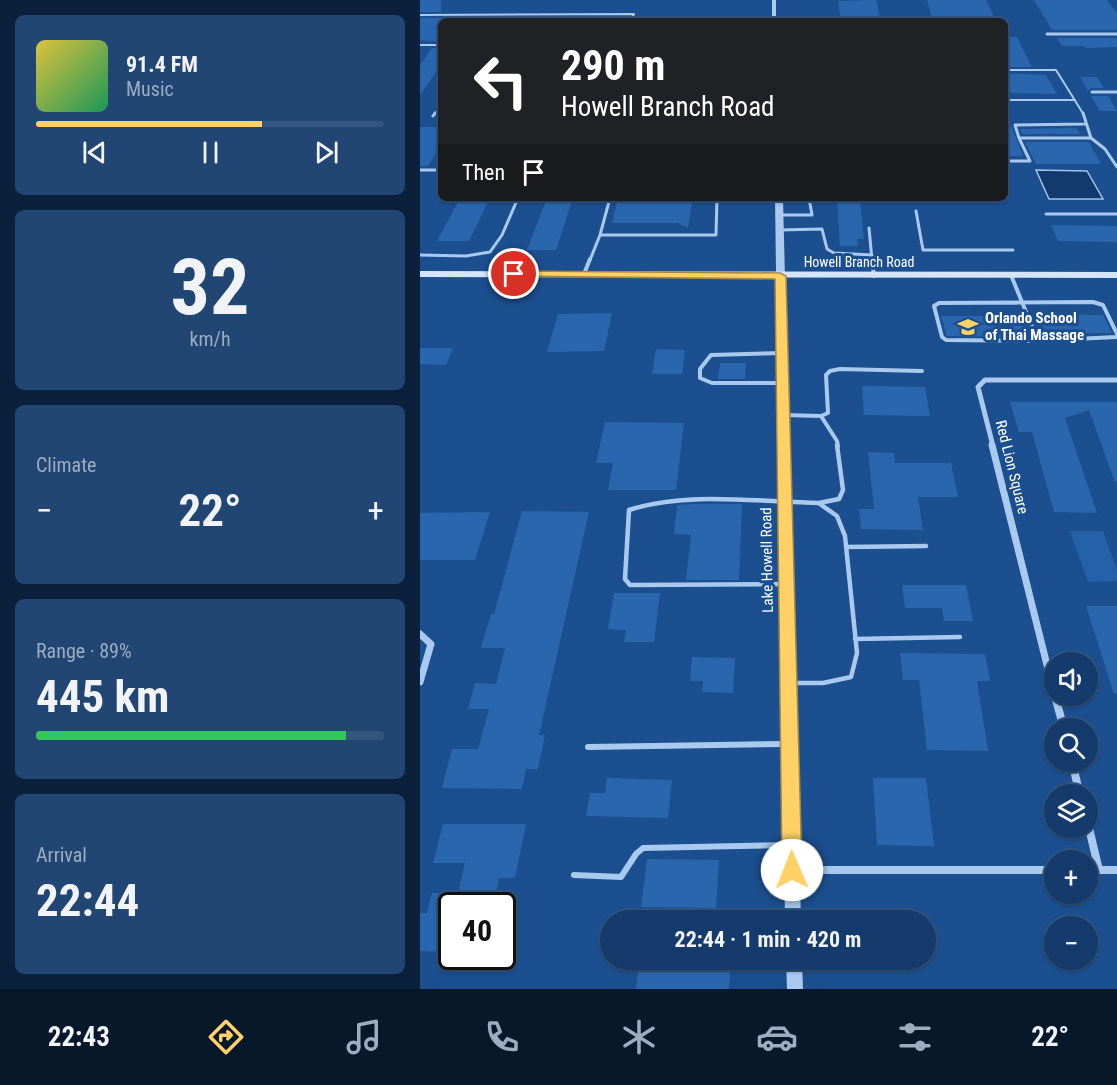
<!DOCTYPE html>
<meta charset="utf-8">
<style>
body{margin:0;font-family:"Roboto Condensed",sans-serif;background:#214673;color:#f1f3f6;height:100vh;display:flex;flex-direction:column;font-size:22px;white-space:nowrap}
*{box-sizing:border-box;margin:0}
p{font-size:20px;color:#9dadc1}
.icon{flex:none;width:33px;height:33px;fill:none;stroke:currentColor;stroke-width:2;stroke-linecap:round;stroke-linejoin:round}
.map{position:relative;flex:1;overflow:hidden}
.panel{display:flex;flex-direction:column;gap:15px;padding:15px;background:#0b203b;width:420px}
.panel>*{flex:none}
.guide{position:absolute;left:18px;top:18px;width:570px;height:183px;border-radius:9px;box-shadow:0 2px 4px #0004,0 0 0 2px #33557e;background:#202124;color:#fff;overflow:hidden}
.tools{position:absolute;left:624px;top:652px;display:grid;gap:12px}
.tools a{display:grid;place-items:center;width:54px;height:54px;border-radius:50%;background:#143b6b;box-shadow:0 2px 4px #0004,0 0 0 2px #33557e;font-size:30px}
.speed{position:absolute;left:18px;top:892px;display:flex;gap:12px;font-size:30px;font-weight:700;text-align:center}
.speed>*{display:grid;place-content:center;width:78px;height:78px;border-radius:50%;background:#143b6b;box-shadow:0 2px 4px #0004,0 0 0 2px #33557e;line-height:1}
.speed .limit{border:3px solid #111;border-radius:9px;background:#fff;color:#111}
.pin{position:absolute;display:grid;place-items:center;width:51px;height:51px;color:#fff;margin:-26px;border:3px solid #fff;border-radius:50%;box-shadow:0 2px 6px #0007}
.me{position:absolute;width:66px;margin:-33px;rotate:359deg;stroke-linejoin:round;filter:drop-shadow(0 0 4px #0008)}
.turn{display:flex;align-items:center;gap:21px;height:126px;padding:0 24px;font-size:27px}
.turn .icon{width:78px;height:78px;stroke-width:2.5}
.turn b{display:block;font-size:42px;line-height:51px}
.then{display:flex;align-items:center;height:57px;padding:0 24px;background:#0003;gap:12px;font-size:22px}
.big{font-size:45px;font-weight:700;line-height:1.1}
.panel .widget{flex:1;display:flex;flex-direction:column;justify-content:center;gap:9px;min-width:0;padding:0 21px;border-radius:9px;background:#214673}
.panel .dial{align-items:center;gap:0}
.dial b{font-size:78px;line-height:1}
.song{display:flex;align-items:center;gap:18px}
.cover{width:72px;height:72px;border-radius:9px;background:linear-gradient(135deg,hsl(50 70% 55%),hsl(150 70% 35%))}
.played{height:6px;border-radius:3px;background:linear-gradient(90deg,#ffd166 65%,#33557e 65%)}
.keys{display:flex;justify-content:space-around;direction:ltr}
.heat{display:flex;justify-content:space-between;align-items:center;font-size:33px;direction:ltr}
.charge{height:9px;border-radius:4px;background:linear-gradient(90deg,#34c759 89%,#33557e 0)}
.trip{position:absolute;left:180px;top:910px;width:336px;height:60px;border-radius:30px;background:#143b6b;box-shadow:0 2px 4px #0004,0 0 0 2px #33557e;font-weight:700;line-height:60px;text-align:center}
.dock{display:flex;height:96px;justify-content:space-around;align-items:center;background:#08182b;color:#9dadc1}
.dock .icon{width:42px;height:42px}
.dock .selected{color:#ffd166}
.dock b{font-size:27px;color:#f1f3f6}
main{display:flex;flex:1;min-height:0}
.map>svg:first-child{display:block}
.green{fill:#2461a8}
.water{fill:#123a6d;stroke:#9cc4f0;stroke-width:1.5}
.building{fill:#2a66ad}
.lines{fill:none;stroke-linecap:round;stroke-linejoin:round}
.service-far4{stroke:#a9c9ee;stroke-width:2}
.service-far3{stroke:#a9c9ee;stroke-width:3}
.service-far2{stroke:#a9c9ee;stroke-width:4}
.service-far1{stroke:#a9c9ee;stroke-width:4.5}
.service{stroke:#a9c9ee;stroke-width:6}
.minor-far3{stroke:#a9c9ee;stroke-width:3}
.minor-far2{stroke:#a9c9ee;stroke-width:5}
.minor-far1{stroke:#a9c9ee;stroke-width:7}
.minor{stroke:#a9c9ee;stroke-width:8}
.tertiary{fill:#a9c9ee;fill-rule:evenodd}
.secondary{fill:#d6e6fa;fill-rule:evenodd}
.route{fill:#ffd166;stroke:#a68842;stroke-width:1.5}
.labels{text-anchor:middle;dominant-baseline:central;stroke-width:6;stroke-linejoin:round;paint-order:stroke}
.far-street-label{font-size:14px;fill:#fff;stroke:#1b4f8f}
.poi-label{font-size:15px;font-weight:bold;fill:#fff;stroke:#1b4f8f;text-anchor:start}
.street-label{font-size:15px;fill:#fff;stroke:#1b4f8f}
</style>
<main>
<section class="panel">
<div class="widget">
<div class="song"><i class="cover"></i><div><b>91.4 FM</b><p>Music</p></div></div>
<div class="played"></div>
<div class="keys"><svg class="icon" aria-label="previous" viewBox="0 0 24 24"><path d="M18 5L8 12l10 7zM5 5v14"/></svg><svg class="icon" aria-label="pause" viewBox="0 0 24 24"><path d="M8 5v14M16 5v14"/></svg><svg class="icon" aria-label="next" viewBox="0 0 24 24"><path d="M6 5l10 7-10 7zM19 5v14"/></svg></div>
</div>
<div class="widget dial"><b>32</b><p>km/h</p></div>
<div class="widget"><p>Climate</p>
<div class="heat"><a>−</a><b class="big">22°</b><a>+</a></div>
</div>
<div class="widget"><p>Range · 89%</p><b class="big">445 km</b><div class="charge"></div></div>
<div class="widget"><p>Arrival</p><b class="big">22:44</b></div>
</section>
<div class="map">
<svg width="697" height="989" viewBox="0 0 697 989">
<rect width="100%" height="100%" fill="#1b4f8f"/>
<path class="green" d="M650,531H683L697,570V581L668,582Z"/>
<path class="water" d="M616,170L667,171L683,199H629Z"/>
<path class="building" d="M0,0H21V12H0Z
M456,0L460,17L420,16L418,1Z
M507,0H566L576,21H513Z
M614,0H687L697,13V30H632Z
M0,18H21V42L0,40Z
M585,37H597L612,67H585Z
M637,38H697V47L665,48L664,46H642Z
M12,48H21V65L0,95V65Z
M585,73L626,75L637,94L585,93Z
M660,77H677L684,88H671L668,91Z
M671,96H688L697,111H680Z
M585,126H591L603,156H585Z
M0,127H21V145L8,166H0Z
M656,128L660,134H602L600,129Z
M605,142H669L681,164H616Z
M40,198H70L49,241H17Z
M127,198H153L136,250H107Z
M198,198H273L268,228L258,223H192Z
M417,200H440L444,239H437L438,246H420Z
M631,225L697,226V242L638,241Z
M192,313L184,351L127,352L138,314Z
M619,314L683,315L692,333L620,334L612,316Z
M521,316H603L611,334H606L607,337L527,336Z
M0,348H33L26,365L0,364Z
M236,349L265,350L262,374H232Z
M300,363H326L325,379H298Z
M442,386L505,387L510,416L444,415Z
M590,402H697V481L695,482L669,410L645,418L677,513L634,512L612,432H599Z
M185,422L264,423L256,490H188L193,463H176Z
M448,452L474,453L475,463H531L538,497H498L503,530L441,529L439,509H454Z
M276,504H322L319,580H266L271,535L254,534L257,505Z
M102,511L169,512L119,735H125L118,769H106L102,789L22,788L32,749H58L69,709H48L55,683L76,684L85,648H61L71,614H74Z
M70,512L55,560H0V513Z
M482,585H546L553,621H524L522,608H485Z
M194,593H240L234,642H204L206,630L188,629Z
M666,606H697V693L694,694Z
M480,653L565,654L570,681H557L568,751L507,750L499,680H483Z
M272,657L315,658L313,693L282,692L283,681H270Z
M187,778L252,780L248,818L166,816L170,793H185Z
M453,778H506L514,846L457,845Z
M23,824H106L95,878H79L73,906H35L45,863H13Z
M227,859L299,860L296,908L221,907Z
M12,893H32V952L0,951V913H7Z
M219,960H311L309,989H216Z"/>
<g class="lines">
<path class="service-far4" d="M0,15L214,14L211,21
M377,21V19L479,21
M0,45H21
M585,70H636L664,115
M585,100H655
M14,115L21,105"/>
<path class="service-far3" d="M663,113L671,138
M13,116L15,113
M599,138L595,125L665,124
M585,161H610L599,138H671L685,149L697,167
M0,170H21
M190,198L180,235H296L297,198
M496,211L503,250H593
M626,214H697
M359,215H392L389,198
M449,228L452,260
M359,230L402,229L407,249L414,253L452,255
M0,255L46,256L70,252L82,235L98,198
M170,260L180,235"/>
<path class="service-far2" d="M452,259L454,276
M164,274L170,259
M591,275L617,339
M697,334L683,305L673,302L519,303L514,306L522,337L526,340L610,341L697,337
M361,353L291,355L280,369V378L292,383H361
M364,415L401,416L408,413L406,375L410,371L420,369L502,371
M401,416L417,441L418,446"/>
<path class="service-far1" d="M426,547L506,546
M366,584L210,585L205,579L209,510C266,491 339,502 399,503L419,499L423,490L417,445
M435,639L540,637
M371,683H403L431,677L437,653L425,536L417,516L400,504"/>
<path class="service" d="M168,747L366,744
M154,875L201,877L216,854L223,848L369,845"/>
<path class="minor-far3" d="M627,34H697
M672,92H697"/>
<path class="minor-far2" d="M573,446L558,387L565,380H697"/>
<path class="minor-far1" d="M572,445L632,685
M0,634L11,644L0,682"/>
<path class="minor" d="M632,683L634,692
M635,696L644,729
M652,762L660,795
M668,824L679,870
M372,870H634
M668,870H697"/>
<path class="tertiary" d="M352,0H356V21H352Z
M355,198H363L381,921H365Z
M366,960H382L383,989H367Z"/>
<path class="secondary" d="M0,271L697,272V278L0,277Z"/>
</g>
<path class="route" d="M94,271L360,273L366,276L382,870L379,877L372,879L365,877L362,870L355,279L91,276V272Z"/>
<defs>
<g id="university-bare" transform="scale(1.62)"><path d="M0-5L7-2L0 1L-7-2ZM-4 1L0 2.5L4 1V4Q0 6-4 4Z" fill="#ffd166" stroke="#1b4f8f" stroke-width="2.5" paint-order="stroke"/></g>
</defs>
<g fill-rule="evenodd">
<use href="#university-bare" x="548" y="327"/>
</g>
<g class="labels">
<g class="far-street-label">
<text x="439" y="262">Howell Branch Road</text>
</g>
<g class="poi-label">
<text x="565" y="318">Orlando School<tspan x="565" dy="17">of Thai Massage</tspan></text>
</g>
<g class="street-label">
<text transform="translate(592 467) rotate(76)">Red Lion Square</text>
<text transform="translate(347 560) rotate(-91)">Lake Howell Road</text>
</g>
</g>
</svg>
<div class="tools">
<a><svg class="icon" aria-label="sound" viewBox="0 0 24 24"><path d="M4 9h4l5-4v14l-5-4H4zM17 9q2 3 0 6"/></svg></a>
<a><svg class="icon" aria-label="search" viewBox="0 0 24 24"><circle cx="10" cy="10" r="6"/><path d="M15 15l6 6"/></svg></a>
<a><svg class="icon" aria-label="layers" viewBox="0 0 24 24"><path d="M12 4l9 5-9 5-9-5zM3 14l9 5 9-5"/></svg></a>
<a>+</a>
<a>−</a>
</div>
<div class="speed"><div class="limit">40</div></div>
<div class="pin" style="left:94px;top:274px;background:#d93025"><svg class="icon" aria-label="arrive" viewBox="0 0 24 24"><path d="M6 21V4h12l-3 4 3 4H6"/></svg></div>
<svg class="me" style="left:372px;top:870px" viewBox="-20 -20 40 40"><circle r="19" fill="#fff"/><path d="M0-13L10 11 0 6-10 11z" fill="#ffd166"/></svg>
<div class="trip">22:44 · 1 min · 420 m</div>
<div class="guide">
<div class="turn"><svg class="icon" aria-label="left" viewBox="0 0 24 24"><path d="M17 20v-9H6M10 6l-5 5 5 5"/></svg><div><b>290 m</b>Howell Branch Road</div></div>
<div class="then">Then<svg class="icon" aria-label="arrive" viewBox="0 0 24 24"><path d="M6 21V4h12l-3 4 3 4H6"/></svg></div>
</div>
</div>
</main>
<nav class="dock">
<b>22:43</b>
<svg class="icon selected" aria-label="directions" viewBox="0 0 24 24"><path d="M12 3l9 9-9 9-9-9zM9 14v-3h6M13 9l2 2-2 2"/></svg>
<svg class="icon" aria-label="music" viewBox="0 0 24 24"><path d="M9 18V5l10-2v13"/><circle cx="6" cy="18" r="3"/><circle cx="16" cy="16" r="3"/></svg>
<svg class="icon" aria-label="phone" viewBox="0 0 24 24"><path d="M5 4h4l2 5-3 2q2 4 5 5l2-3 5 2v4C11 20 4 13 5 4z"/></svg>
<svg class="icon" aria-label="climate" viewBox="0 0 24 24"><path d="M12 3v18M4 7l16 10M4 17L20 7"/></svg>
<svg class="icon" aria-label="car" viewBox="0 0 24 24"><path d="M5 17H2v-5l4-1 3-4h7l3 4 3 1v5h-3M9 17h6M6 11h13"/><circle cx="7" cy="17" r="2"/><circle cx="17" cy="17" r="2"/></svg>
<svg class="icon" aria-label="filters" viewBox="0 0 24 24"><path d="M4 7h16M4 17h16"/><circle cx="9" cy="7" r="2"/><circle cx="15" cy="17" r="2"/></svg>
<b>22°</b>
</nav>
